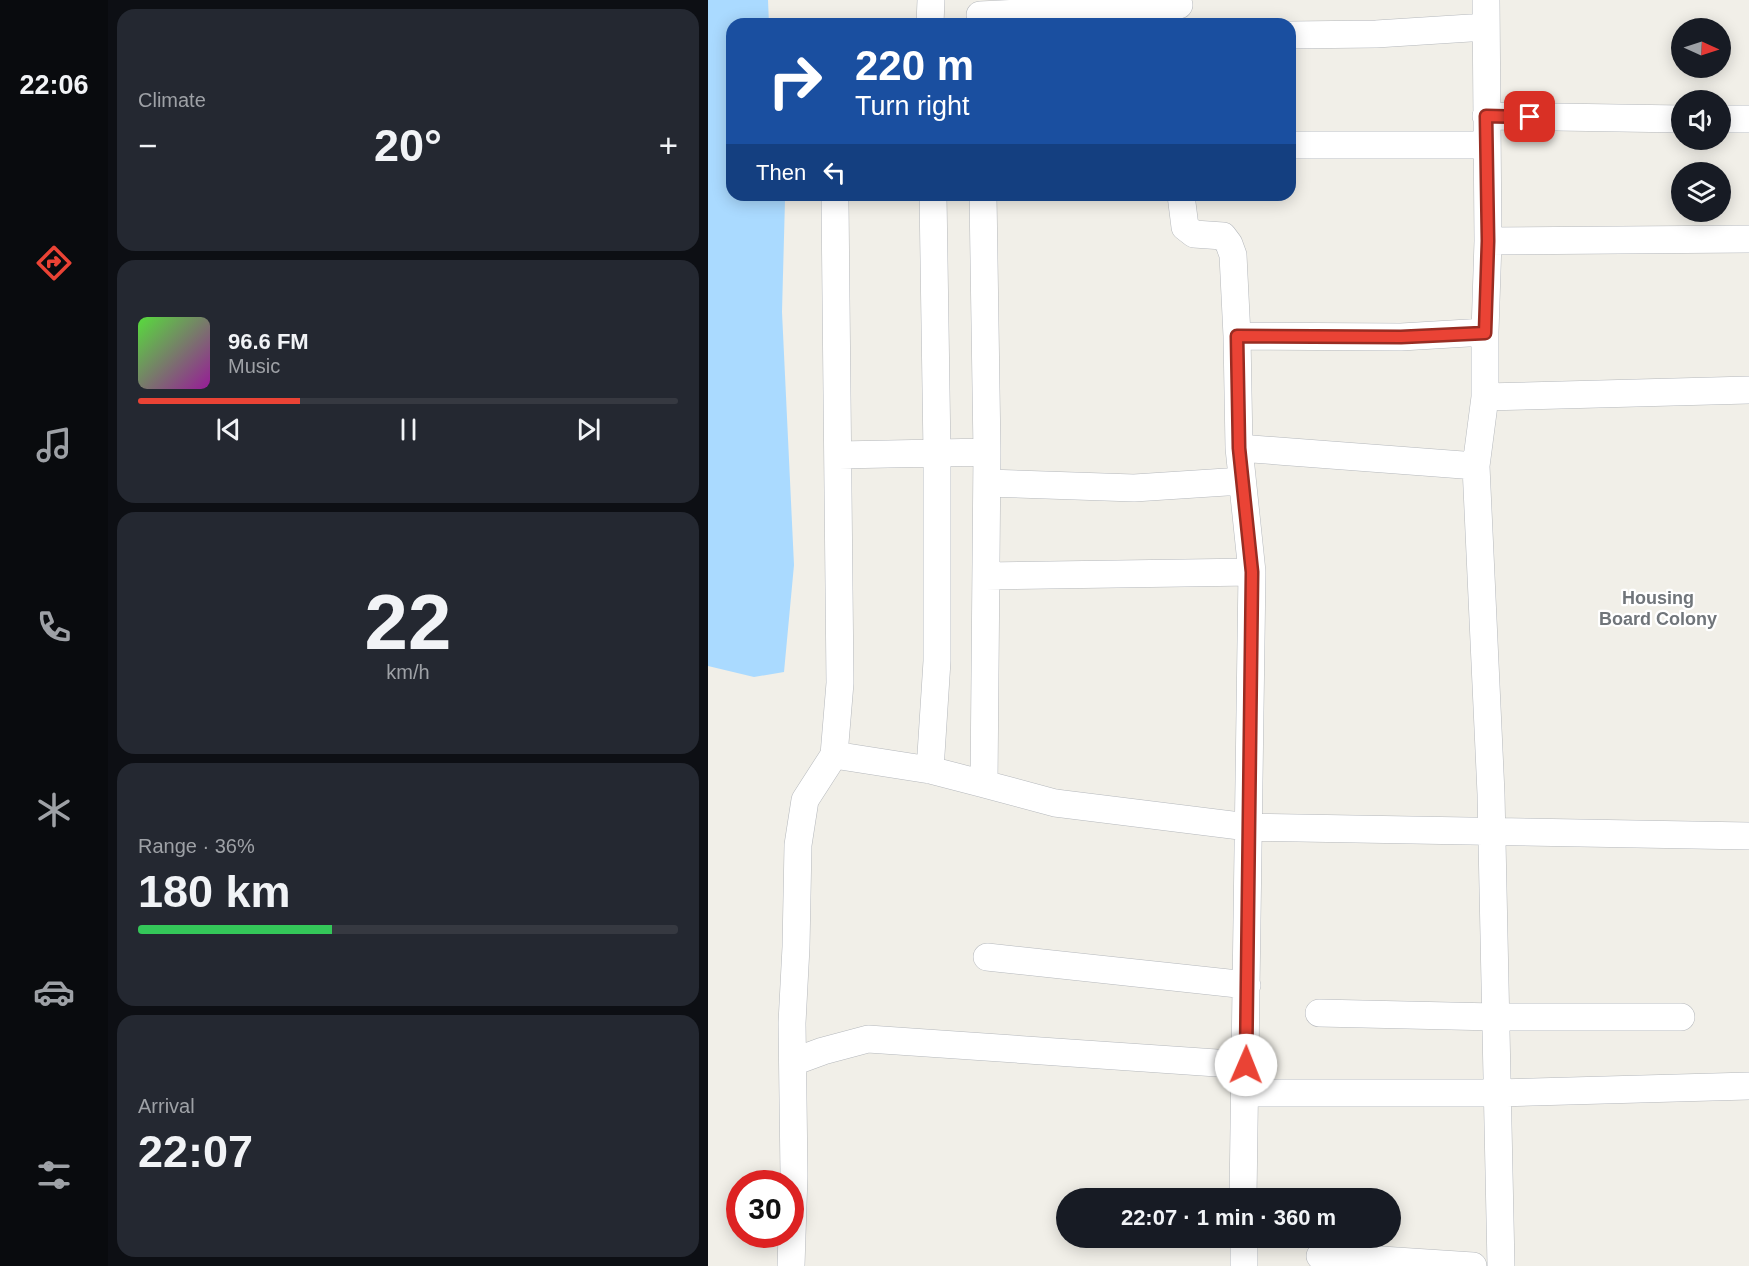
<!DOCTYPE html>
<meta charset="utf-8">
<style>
body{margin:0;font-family:Arial,sans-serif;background:#242831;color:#f1f3f6;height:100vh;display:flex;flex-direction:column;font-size:22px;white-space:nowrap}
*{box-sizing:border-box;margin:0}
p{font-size:20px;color:#9ea1a6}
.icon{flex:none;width:33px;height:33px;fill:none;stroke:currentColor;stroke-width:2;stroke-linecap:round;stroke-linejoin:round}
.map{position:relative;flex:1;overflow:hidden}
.drawer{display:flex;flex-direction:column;gap:9px;padding:9px;background:#0d0f14;width:600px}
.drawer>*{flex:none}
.hud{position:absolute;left:18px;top:18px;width:570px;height:183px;border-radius:18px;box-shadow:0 3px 15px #0003;background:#1a4fa0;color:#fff;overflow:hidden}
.needle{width:39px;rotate:93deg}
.fabs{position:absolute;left:963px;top:18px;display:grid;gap:12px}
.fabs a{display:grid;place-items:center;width:60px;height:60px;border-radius:50%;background:#171b24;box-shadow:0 3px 15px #0003;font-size:30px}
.speed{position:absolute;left:18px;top:1170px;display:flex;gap:12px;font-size:30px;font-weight:700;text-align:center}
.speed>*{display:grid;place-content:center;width:78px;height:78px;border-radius:50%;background:#171b24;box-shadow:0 3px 15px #0003;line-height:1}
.speed .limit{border:9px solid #d22;background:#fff;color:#111}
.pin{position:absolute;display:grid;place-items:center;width:51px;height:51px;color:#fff;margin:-26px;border-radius:12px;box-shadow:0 3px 9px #0006}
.me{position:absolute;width:66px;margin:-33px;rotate:1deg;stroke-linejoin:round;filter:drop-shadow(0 0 4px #0008)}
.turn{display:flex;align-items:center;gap:21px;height:126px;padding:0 30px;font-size:27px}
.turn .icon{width:78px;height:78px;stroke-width:2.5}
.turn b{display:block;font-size:42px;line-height:51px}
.then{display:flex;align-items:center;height:57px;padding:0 30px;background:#0003;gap:12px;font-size:22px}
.big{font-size:45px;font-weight:600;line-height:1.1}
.drawer .card{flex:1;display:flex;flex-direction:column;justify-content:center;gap:9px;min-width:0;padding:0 21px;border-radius:18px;background:#242831}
.drawer .dial{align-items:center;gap:0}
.dial b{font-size:78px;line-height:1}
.song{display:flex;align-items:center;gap:18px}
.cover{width:72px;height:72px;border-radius:9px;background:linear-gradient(135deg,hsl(110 70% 55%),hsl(300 70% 35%))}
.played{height:6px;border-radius:3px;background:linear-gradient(90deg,#ea4335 30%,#363941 30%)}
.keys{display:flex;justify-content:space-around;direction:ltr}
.heat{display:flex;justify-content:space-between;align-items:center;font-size:33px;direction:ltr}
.charge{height:9px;border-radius:4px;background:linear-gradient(90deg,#34c759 36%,#363941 0)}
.trip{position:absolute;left:348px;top:1188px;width:345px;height:60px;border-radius:30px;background:#171b24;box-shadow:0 3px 15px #0003;font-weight:600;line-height:60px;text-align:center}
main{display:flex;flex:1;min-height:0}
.menu{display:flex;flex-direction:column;width:108px;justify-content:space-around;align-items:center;background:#090b0e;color:#9ea1a6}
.menu .icon{width:42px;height:42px}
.menu .selected{color:#ea4335}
.menu b{font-size:27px;color:#f1f3f6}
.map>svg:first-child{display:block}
.water{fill:#aadaff}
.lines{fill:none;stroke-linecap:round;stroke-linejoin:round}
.street-casing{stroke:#b5b8bc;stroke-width:28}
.street{stroke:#fff;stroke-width:27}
.route-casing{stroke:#982c22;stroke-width:15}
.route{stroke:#ea4335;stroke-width:10}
.labels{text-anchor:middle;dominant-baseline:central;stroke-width:4.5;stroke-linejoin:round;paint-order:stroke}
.neighbourhood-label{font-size:18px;font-weight:bold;fill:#70757a;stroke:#fff}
</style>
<main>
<nav class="menu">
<b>22:06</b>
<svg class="icon selected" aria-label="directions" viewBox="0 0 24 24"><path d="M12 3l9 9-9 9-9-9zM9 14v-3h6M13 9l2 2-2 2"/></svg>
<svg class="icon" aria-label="music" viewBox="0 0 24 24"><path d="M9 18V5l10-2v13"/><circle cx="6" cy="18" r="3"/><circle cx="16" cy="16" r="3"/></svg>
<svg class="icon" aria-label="phone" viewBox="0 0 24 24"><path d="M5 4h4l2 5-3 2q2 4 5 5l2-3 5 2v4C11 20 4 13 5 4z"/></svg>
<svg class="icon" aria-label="climate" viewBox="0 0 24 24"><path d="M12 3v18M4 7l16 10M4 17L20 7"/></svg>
<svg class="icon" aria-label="car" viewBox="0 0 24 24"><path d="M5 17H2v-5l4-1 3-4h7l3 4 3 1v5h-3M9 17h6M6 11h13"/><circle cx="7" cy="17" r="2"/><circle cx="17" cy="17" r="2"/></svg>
<svg class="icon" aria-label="filters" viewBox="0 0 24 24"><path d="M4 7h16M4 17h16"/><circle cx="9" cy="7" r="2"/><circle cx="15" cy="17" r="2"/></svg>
</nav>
<section class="drawer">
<div class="card"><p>Climate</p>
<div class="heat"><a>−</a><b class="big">20°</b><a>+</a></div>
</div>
<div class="card">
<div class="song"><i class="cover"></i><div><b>96.6 FM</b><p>Music</p></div></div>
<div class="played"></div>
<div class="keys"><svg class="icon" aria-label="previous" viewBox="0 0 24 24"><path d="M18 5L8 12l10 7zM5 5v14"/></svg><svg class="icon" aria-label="pause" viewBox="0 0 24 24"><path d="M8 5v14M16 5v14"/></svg><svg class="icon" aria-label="next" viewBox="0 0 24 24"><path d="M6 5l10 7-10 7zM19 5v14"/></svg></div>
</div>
<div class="card dial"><b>22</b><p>km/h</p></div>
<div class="card"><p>Range · 36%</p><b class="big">180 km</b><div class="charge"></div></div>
<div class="card"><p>Arrival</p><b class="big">22:07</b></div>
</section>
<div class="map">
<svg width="1041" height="1266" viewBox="0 0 1041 1266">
<rect width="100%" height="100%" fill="#f1efe8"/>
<path class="water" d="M0,0H60L61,24H24V195H77V200L74,312L86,565L76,672L46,677L0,666Z"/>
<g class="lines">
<g class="street-casing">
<path id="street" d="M272,15L471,5
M222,24L223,0
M582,35L668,34L778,27
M778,116L974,119
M1012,119H1041
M582,145H779
M275,195L279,452L276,784L347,803L540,827L1041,836
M473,195L477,227L486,234L515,236L521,244L525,255L529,336L531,448
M780,241L1041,239
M529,336L693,337L777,332L780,241L778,0
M777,397V332
M131,455L279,452
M768,466L783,794L793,1266
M279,483L426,488L534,481
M278,576L544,572
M126,755L222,770L276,784
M222,770L229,661V453L225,195
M279,957L539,985
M611,1013L787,1017H973
M85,1062L115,1051L160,1039L538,1065
M537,1093H789L1041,1086
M535,1198L544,572L531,448L768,466L777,397L1041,390
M536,1238V1266
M612,1256L765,1266
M83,1266L86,1175L84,1023L88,947L90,845L97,800L126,755L132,683L127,201"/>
</g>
<use href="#street" class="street"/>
</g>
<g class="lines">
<g class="route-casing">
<path id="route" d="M538,1065L544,572L531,448L529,336L693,337L777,333L780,241L778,116L822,117"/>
</g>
<use href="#route" class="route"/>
</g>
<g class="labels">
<g class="neighbourhood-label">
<text x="950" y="598">Housing<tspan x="950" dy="21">Board Colony</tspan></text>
</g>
</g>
</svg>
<div class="fabs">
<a><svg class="needle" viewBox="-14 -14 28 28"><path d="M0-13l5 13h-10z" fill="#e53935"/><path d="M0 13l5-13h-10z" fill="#9ea1a6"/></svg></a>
<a><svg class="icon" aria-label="sound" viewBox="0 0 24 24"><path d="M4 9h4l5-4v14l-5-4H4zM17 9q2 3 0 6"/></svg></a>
<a><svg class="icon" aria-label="layers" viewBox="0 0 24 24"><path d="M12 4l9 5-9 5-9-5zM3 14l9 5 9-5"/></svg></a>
</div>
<div class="speed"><div class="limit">30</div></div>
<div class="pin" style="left:822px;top:117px;background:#d93025"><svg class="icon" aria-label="arrive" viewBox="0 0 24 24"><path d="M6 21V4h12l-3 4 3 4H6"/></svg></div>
<svg class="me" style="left:538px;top:1065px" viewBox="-20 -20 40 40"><circle r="19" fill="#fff"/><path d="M0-13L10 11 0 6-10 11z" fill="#ea4335"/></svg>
<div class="trip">22:07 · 1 min · 360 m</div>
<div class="hud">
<div class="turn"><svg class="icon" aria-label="right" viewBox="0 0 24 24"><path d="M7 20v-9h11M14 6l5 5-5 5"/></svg><div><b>220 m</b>Turn right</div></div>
<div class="then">Then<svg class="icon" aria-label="left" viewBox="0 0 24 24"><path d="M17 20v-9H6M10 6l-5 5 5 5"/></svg></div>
</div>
</div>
</main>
